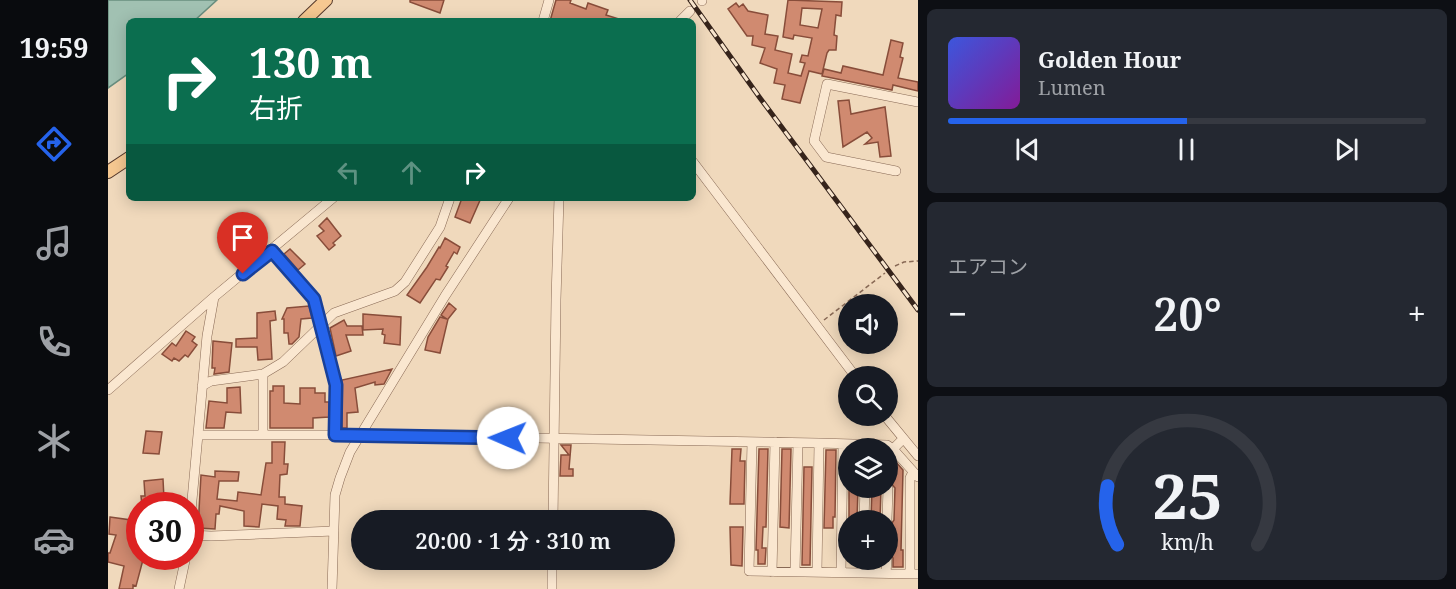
<!DOCTYPE html>
<html lang="ja">
<meta charset="utf-8">
<style>
body{margin:0;font-family:"Noto Serif","Noto Sans JP",serif;background:#242831;color:#f1f3f6;height:100vh;display:flex;flex-direction:column;font-size:22px;white-space:nowrap}
*{box-sizing:border-box;margin:0}
p{font-size:20px;color:#9ea1a6}
.icon{flex:none;width:33px;height:33px;fill:none;stroke:currentColor;stroke-width:2;stroke-linecap:round;stroke-linejoin:round}
.map{position:relative;flex:1;overflow:hidden}
.panel{display:flex;flex-direction:column;gap:9px;padding:9px;background:#0d0f14;width:538px}
.panel>*{flex:none}
.top-card{position:absolute;left:18px;top:18px;width:570px;height:183px;border-radius:9px;box-shadow:0 3px 15px #0003;background:#0b6e4f;color:#fff;overflow:hidden}
.buttons{position:absolute;left:730px;top:294px;display:grid;gap:12px}
.buttons a{display:grid;place-items:center;width:60px;height:60px;border-radius:50%;background:#171b24;box-shadow:0 3px 15px #0003;font-size:30px}
.speed{position:absolute;left:18px;top:492px;display:flex;gap:12px;font-size:30px;font-weight:700;text-align:center}
.speed>*{display:grid;place-content:center;width:78px;height:78px;border-radius:50%;background:#171b24;box-shadow:0 3px 15px #0003;line-height:1}
.speed .limit{border:9px solid #d22;background:#fff;color:#111}
.pin{position:absolute;display:grid;place-items:center;width:51px;height:51px;color:#fff;margin:-62px -26px;border-radius:50% 50% 50% 0;rotate:-45deg;box-shadow:0 0 6px #0007}
.pin .icon{rotate:45deg}
.me{position:absolute;width:66px;margin:-33px;rotate:271deg;stroke-linejoin:round;filter:drop-shadow(0 0 4px #0008)}
.turn{display:flex;align-items:center;gap:21px;height:126px;padding:0 24px;font-size:27px}
.turn .icon{width:78px;height:78px;stroke-width:2.5}
.turn b{display:block;font-size:42px;line-height:51px}
.lanes{display:flex;align-items:center;height:57px;padding:0 24px;background:#0003;justify-content:center;gap:30px;direction:ltr}
.lanes .off{opacity:.35}
.big{font-size:45px;font-weight:600;line-height:1.1}
.panel .widget{flex:1;display:flex;flex-direction:column;justify-content:center;gap:9px;min-width:0;padding:0 21px;border-radius:9px;background:#242831}
.panel .dial{align-items:center;gap:0}
.dial svg{height:156px;overflow:visible;fill:none;stroke:#363941;stroke-width:7;stroke-linecap:round;text-anchor:middle}
.dial text{fill:#f1f3f6;stroke:none}
.song{display:flex;align-items:center;gap:18px}
.cover{width:72px;height:72px;border-radius:9px;background:linear-gradient(135deg,hsl(230 70% 55%),hsl(290 70% 35%))}
.played{height:6px;border-radius:3px;background:linear-gradient(90deg,#2563eb 50%,#363941 50%)}
.keys{display:flex;justify-content:space-around;direction:ltr}
.heat{display:flex;justify-content:space-between;align-items:center;font-size:33px;direction:ltr}
.trip{position:absolute;left:243px;top:510px;width:324px;height:60px;border-radius:30px;background:#171b24;box-shadow:0 3px 15px #0003;font-weight:600;line-height:60px;text-align:center}
main{display:flex;flex:1;min-height:0}
.dock{display:flex;flex-direction:column;width:108px;justify-content:space-around;align-items:center;background:#090b0e;color:#9ea1a6}
.dock .icon{width:42px;height:42px}
.dock .current{color:#2563eb}
.dock b{font-size:27px;color:#f1f3f6}
.map>svg:first-child{display:block}
.water{fill:#a1c1b2;stroke:#688e7f;stroke-width:1.5}
.building{fill:#d08a70;stroke:#884d3a;stroke-width:1.5;fill-rule:evenodd}
.lines{fill:none;stroke-linecap:round;stroke-linejoin:round}
.minor-casing{stroke:#886955;stroke-width:10}
.major-casing{stroke:#55382a;stroke-width:14}
.path{stroke:#886955;stroke-width:1.5;stroke-dasharray:4.5 3;stroke-linecap:butt}
.minor{stroke:#fae7d0;stroke-width:9}
.major{stroke:#f6c891;stroke-width:12}
.rail-casing{stroke:#36241b;stroke-width:5}
.rail{stroke:#f7e4cc;stroke-width:3;stroke-dasharray:9;stroke-linecap:butt}
.route-casing{stroke:#184099;stroke-width:15}
.route{stroke:#2563eb;stroke-width:10}
</style>
<main>
<nav class="dock">
<b>19:59</b>
<svg class="icon current" aria-label="directions" viewBox="0 0 24 24"><path d="M12 3l9 9-9 9-9-9zM9 14v-3h6M13 9l2 2-2 2"/></svg>
<svg class="icon" aria-label="music" viewBox="0 0 24 24"><path d="M9 18V5l10-2v13"/><circle cx="6" cy="18" r="3"/><circle cx="16" cy="16" r="3"/></svg>
<svg class="icon" aria-label="phone" viewBox="0 0 24 24"><path d="M5 4h4l2 5-3 2q2 4 5 5l2-3 5 2v4C11 20 4 13 5 4z"/></svg>
<svg class="icon" aria-label="climate" viewBox="0 0 24 24"><path d="M12 3v18M4 7l16 10M4 17L20 7"/></svg>
<svg class="icon" aria-label="car" viewBox="0 0 24 24"><path d="M5 17H2v-5l4-1 3-4h7l3 4 3 1v5h-3M9 17h6M6 11h13"/><circle cx="7" cy="17" r="2"/><circle cx="17" cy="17" r="2"/></svg>
</nav>
<div class="map">
<svg width="810" height="589" viewBox="0 0 810 589">
<rect width="100%" height="100%" fill="#f0d9bc"/>
<path class="water" d="M0,0H109L86,21H21V73L0,88Z"/>
<path class="building" d="M302,0H336L332,13L302,2Z
M448,0H463L462,3L478,9L480,3L500,10L498,15L511,19V21H442Z
M680,0L734,2L733,16L728,15L726,35L729,36L728,50H721L719,53L714,74L701,71L692,103L674,99L677,85L666,83L669,69L652,63L657,48L644,45L645,36H639L620,9L628,3L631,7L635,4L640,11L660,15L657,34L670,36L667,50L684,54L680,73L693,76L697,63L692,62L694,55L700,56L704,38L686,35L685,39L675,37ZM694,8L714,9L710,28L692,25Z
M783,40L795,43L792,57L795,58L790,78L810,82V91L785,85L784,90L714,76L716,69L733,73L735,66L775,75Z
M741,100L743,114L777,107L783,156L772,157L770,142L757,144L764,138L759,132L735,147L730,101Z
M354,198H373L362,223L347,217Z
M219,218L233,236L225,243L227,245L221,250L209,236L216,231L211,226Z
M337,238L352,247L349,254L346,252L338,266L340,267L332,280L328,279L312,303L299,295L319,267L331,247L332,248Z
M182,249L197,264L190,270L176,254Z
M341,303L348,309L340,319L332,353L317,350L320,337L332,317L339,319L333,315Z
M201,306L204,318L193,319L191,337L184,344H181L180,333H176V319H174L179,308Z
M167,311L168,320L162,321L164,359L150,360L149,347H128V339L149,338V313Z
M255,314L293,317L292,345L276,343L277,335L274,334L275,329L255,330Z
M236,320L239,326H254L255,335H238L243,351L228,356L222,328Z
M78,331L87,337L84,341L89,345L80,357L77,355L71,361L66,358L64,361L54,354L64,343L68,346Z
M105,341L124,343L121,372L106,374L107,368H104Z
M284,369L276,384L267,385V382L247,388L250,412L239,413V428H234V380Z
M165,386H176V403L192,404V388H207V393H217V402H221V417L205,418V428H162V391H165Z
M132,387L133,413L118,412L116,428H98L101,401L119,403V388Z
M38,431L54,432L51,454L35,453Z
M164,442H177L176,464H180L179,474L172,475L171,497H177V504L194,506L192,526H177L178,520L169,519L170,506L154,504L151,527L136,526V511L112,506L111,514H108L107,529L90,528L93,475L107,477V471L131,472L130,481H111L109,499L129,501L130,492L153,495L158,463H164Z
M453,445H463L461,469H465V476H452L453,455H461Z
M624,449H633L632,461H637L636,504H622Z
M651,449H660L658,527H655L654,548H658L657,564H650V550H648Z
M674,449H683L681,528L672,527Z
M718,450H728L727,517H725V528H716Z
M787,461L795,470L793,550H795V567H785V558L782,554V526L786,520L787,488L782,482L783,470L786,467Z
M696,467H704L702,565H694Z
M55,479L56,499L76,498V506H34L33,496H37L36,481Z
M741,488H750L749,520H741Z
M764,488H773L772,520H763Z
M2,517L23,520L21,539L32,541V556H36L28,586L25,585V589H11L16,566L0,562V553H2L8,535L1,534Z
M622,527H635L634,566L623,565Z"/>
<g class="lines">
<g class="minor-casing">
<path id="minor" d="M594,1V0
M435,21L441,0
M572,21L582,11
M585,162L747,376
M788,171L718,157L706,141L719,84L810,102
M164,251L206,299L228,385L227,435
M155,374V435
M94,386L103,381L155,374L175,362L226,313L287,291L297,282L332,227L342,198
M0,390L106,297L225,198
M777,416L810,456
M90,435H252L711,443L779,445L785,449L795,439
M644,442L641,571L810,574
M780,449V464
M785,449L810,477
M445,520L448,300L451,198
M756,520L757,488
M779,520L780,488
M82,522L99,336L106,297
M82,535L103,536L226,531
M664,572L667,442
M687,572L690,443
M709,572L711,443
M733,572L735,444
M755,573V560
M778,573L779,560
M802,574V478L805,472
M71,589L78,556
M224,589L227,495L232,478L242,452L337,296L401,198
M444,589V560"/>
</g>
<g class="major-casing">
<path id="major" d="M196,21L218,0
M0,172L21,158"/>
</g>
<path class="path" d="M787,266L796,262L810,261
M716,320L777,273"/>
<use href="#minor" class="minor"/>
<use href="#major" class="major"/>
<g class="rail-casing">
<path id="rail" d="M582,0L652,98L810,310"/>
</g>
<use href="#rail" class="rail"/>
</g>
<g class="lines">
<g class="route-casing">
<path id="route" d="M135,274L164,251L206,299L228,385L227,435L400,438"/>
</g>
<use href="#route" class="route"/>
</g>
</svg>
<div class="buttons">
<a><svg class="icon" aria-label="sound" viewBox="0 0 24 24"><path d="M4 9h4l5-4v14l-5-4H4zM17 9q2 3 0 6"/></svg></a>
<a><svg class="icon" aria-label="search" viewBox="0 0 24 24"><circle cx="10" cy="10" r="6"/><path d="M15 15l6 6"/></svg></a>
<a><svg class="icon" aria-label="layers" viewBox="0 0 24 24"><path d="M12 4l9 5-9 5-9-5zM3 14l9 5 9-5"/></svg></a>
<a>+</a>
</div>
<div class="speed"><div class="limit">30</div></div>
<div class="pin" style="left:135px;top:274px;background:#d93025"><svg class="icon" aria-label="arrive" viewBox="0 0 24 24"><path d="M6 21V4h12l-3 4 3 4H6"/></svg></div>
<svg class="me" style="left:400px;top:438px" viewBox="-20 -20 40 40"><circle r="19" fill="#fff"/><path d="M0-13L10 11 0 6-10 11z" fill="#2563eb"/></svg>
<div class="trip">20:00 · 1 分 · 310 m</div>
<div class="top-card">
<div class="turn"><svg class="icon" aria-label="right" viewBox="0 0 24 24"><path d="M7 20v-9h11M14 6l5 5-5 5"/></svg><div><b>130 m</b>右折</div></div>
<div class="lanes"><svg class="icon off" aria-label="left" viewBox="0 0 24 24"><path d="M17 20v-9H6M10 6l-5 5 5 5"/></svg><svg class="icon off" aria-label="ahead" viewBox="0 0 24 24"><path d="M12 20V5M6 11l6-6 6 6"/></svg><svg class="icon" aria-label="right" viewBox="0 0 24 24"><path d="M7 20v-9h11M14 6l5 5-5 5"/></svg></div>
</div>
</div>
<section class="panel">
<div class="widget">
<div class="song"><i class="cover"></i><div><b>Golden Hour</b><p>Lumen</p></div></div>
<div class="played"></div>
<div class="keys"><svg class="icon" aria-label="previous" viewBox="0 0 24 24"><path d="M18 5L8 12l10 7zM5 5v14"/></svg><svg class="icon" aria-label="pause" viewBox="0 0 24 24"><path d="M8 5v14M16 5v14"/></svg><svg class="icon" aria-label="next" viewBox="0 0 24 24"><path d="M6 5l10 7-10 7zM19 5v14"/></svg></div>
</div>
<div class="widget"><p>エアコン</p>
<div class="heat"><a>−</a><b class="big">20°</b><a>+</a></div>
</div>
<div class="widget dial"><svg viewBox="0 0 100 80">
<path d="M14 69A42 42 0 1 1 86 69"/>
<path d="M14 69A42 42 0 0 1 9 39" stroke="#2563eb"/>
<text x="50" y="56" font-size="32" font-weight="700">25</text>
<text x="50" y="72" font-size="11">km/h</text>
</svg></div>
</section>
</main>
